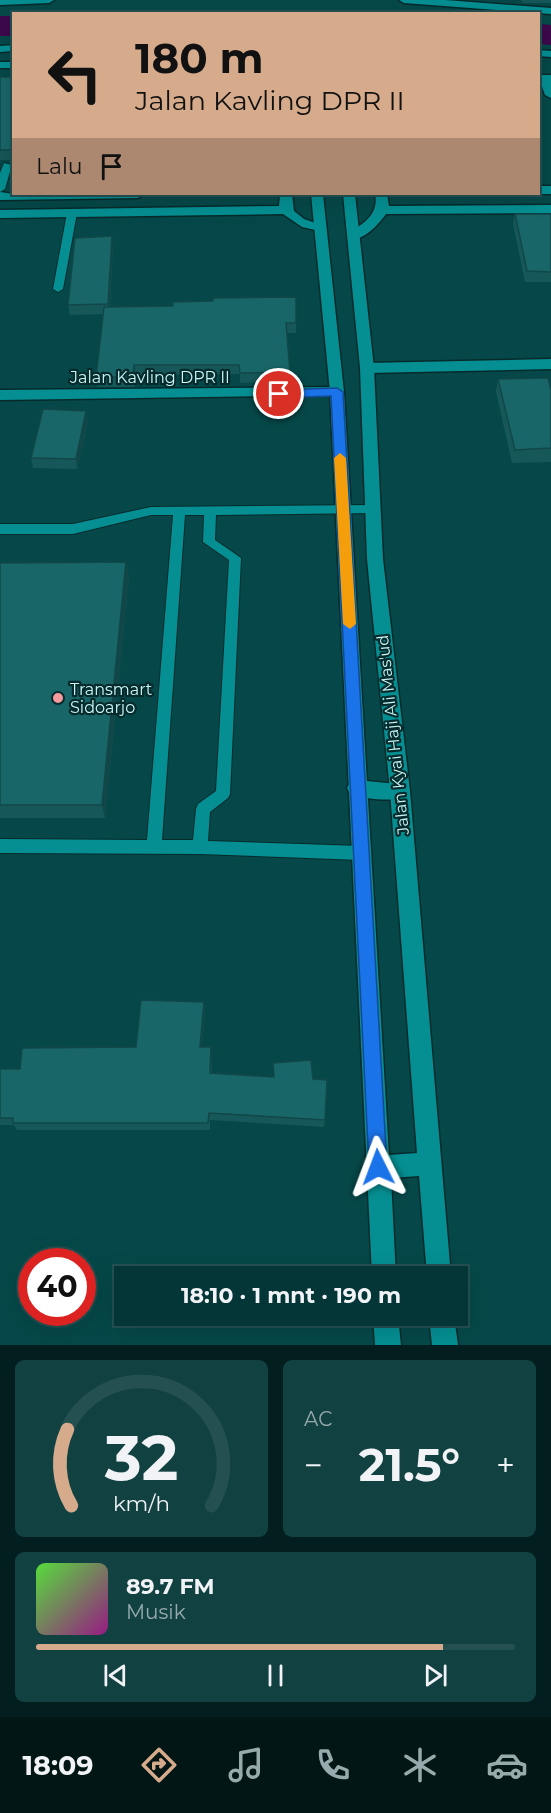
<!DOCTYPE html>
<html lang="id">
<meta charset="utf-8">
<style>
body{margin:0;font-family:Montserrat,sans-serif;background:#124142;color:#f1f3f6;height:100vh;display:flex;flex-direction:column;font-size:22px;white-space:nowrap}
*{box-sizing:border-box;margin:0}
p{font-size:20px;color:#97abad}
.icon{flex:none;width:33px;height:33px;fill:none;stroke:currentColor;stroke-width:2;stroke-linecap:round;stroke-linejoin:round}
.map{position:relative;height:1345px;overflow:hidden}
.side{display:flex;flex-direction:column;gap:15px;padding:15px;background:#021e1e;flex:1}
.side>*{flex:none}
.guide{position:absolute;left:12px;top:12px;width:528px;height:183px;border-radius:0px;box-shadow:0 6px 24px #0002,0 0 0 2px #255052;background:#d6ab8b;color:#111;overflow:hidden}
.speed{position:absolute;left:18px;top:1248px;display:flex;gap:12px;font-size:30px;font-weight:700;text-align:center}
.speed>*{display:grid;place-content:center;width:78px;height:78px;border-radius:50%;background:#043637;box-shadow:0 6px 24px #0002,0 0 0 2px #255052;line-height:1}
.speed .limit{border:9px solid #d22;background:#fff;color:#111}
.pin{position:absolute;display:grid;place-items:center;width:51px;height:51px;color:#fff;margin:-26px;border:3px solid #fff;border-radius:50%;box-shadow:0 2px 6px #0007}
.me{position:absolute;width:66px;margin:-33px;rotate:357deg;stroke-linejoin:round;filter:drop-shadow(0 0 4px #0008)}
.turn{display:flex;align-items:center;gap:21px;height:126px;padding:0 24px;font-size:27px}
.turn .icon{width:78px;height:78px;stroke-width:2.5}
.turn b{display:block;font-size:42px;line-height:51px}
.then{display:flex;align-items:center;height:57px;padding:0 24px;background:#0003;gap:12px;font-size:22px}
.big{font-size:45px;font-weight:700;line-height:1.1}
.side .tile{flex:1;display:flex;flex-direction:column;justify-content:center;gap:9px;min-width:0;padding:0 21px;border-radius:9px;background:#124142}
.side .dial{align-items:center;gap:0}
.dial svg{height:156px;overflow:visible;fill:none;stroke:#255052;stroke-width:7;stroke-linecap:round;text-anchor:middle}
.dial text{fill:#f1f3f6;stroke:none}
.song{display:flex;align-items:center;gap:18px}
.cover{width:72px;height:72px;border-radius:9px;background:linear-gradient(135deg,hsl(110 70% 55%),hsl(310 70% 35%))}
.played{height:6px;border-radius:3px;background:linear-gradient(90deg,#d6ab8b 85%,#255052 85%)}
.keys{display:flex;justify-content:space-around;direction:ltr}
.heat{display:flex;justify-content:space-between;align-items:center;font-size:33px;direction:ltr}
.side .tiles{flex:1;display:grid;gap:15px;grid-template-columns:1fr 1fr}
.tile:last-child{grid-column:span 2}
.trip{position:absolute;left:114px;top:1266px;width:354px;height:60px;border-radius:0px;background:#043637;box-shadow:0 6px 24px #0002,0 0 0 2px #255052;font-weight:700;line-height:60px;text-align:center}
.tab-bar{display:flex;height:96px;justify-content:space-around;align-items:center;background:#021616;color:#97abad}
.tab-bar .icon{width:42px;height:42px}
.tab-bar .current{color:#d6ab8b}
.tab-bar b{font-size:27px;color:#f1f3f6}
.map>svg:first-child{display:block}
.lines{fill:none;stroke-linecap:round;stroke-linejoin:round}
.river{fill:#3d094c;fill-rule:evenodd}
.lane-casing{stroke:#072b2c;stroke-width:2}
.street-casing{stroke:#072b2c;stroke-width:3}
.secondary-casing{stroke:#072b2c;stroke-width:3}
.lane{fill:#058f92;fill-rule:evenodd}
.street{fill:#058f92;fill-rule:evenodd}
.secondary{fill:#058f92;fill-rule:evenodd}
.wall{fill:#165859}
.shaded-wall{fill:#124749}
.building{fill:#196668;stroke:#124749;stroke-width:1.5}
.route{fill:#1a73e8;stroke:#114b97;stroke-width:1.5}
.slow{fill:#f59e0b}
.poi-dot{fill:#f59b9e;stroke:#072b2c;stroke-width:2}
.labels{text-anchor:middle;dominant-baseline:central;stroke-width:4.5;stroke-linejoin:round;paint-order:stroke}
.street-label{font-size:16px;fill:#c6f7f7;stroke:#072b2c}
.poi-label{font-size:16px;fill:#c6f7f7;stroke:#072b2c;text-anchor:start}
</style>
<div class="map">
<svg width="551" height="1345" viewBox="0 0 551 1345">
<rect width="100%" height="100%" fill="#064849"/>
<g class="lines">
<path class="river" d="M0,16H14V36H0Z
M538,24L551,25V45L538,44Z"/>
<g class="lane-casing">
<path id="lane" d="M4,163L12,165L5,189L0,192V173Z
M72,210L77,213L63,289L58,292L53,289L67,213Z
M373,505L379,509L373,513L216,515L215,540L241,558L230,794L228,798L210,812L208,841L361,846L366,848L369,853L366,858L361,860L200,854L0,853V839L147,840L173,515H151L73,534H0V524H73L151,507ZM185,515H204L203,542L229,560L216,791L198,804L196,809L193,840H162Z"/>
</g>
<g class="street-casing">
<path id="street" d="M0,0H54L49,3L0,5Z
M399,0H445L551,8V14L404,3Z
M541,76L551,78V98L545,95L539,78Z
M538,186H551V194H537Z
M0,192L14,194H144L138,198L0,200Z
M280,194H292L294,211L304,219L324,226V232L302,227L283,214L0,218V210L279,206Z
M375,194H387L389,206L551,205V213L386,214C378,225 363,242 348,239V233C364,224 379,214 375,194Z
M551,359V369L367,373L360,368L367,363Z
M337,387L344,392L342,395L0,400V390Z
M357,780L407,785L410,791L407,797C392,802 365,799 350,794L347,788L350,782Z"/>
</g>
<g class="secondary-casing">
<path id="secondary" d="M14,45V51L0,52V46Z
M538,50L551,51V57L538,56Z
M0,62H14V68H0Z
M538,75H551V81H538Z
M311,194H323L344,392L389,1155L417,1153L390,791L367,559L360,368L343,194H355L374,368L383,559L410,791L451,1276H427L419,1176L391,1178L396,1276H372L330,392Z
M373,1316H398L401,1345H375Z
M429,1316H454L458,1345H432Z"/>
</g>
<use href="#lane" class="lane"/>
<use href="#street" class="street"/>
<use href="#secondary" class="secondary"/>
</g>
<path class="wall" d="M521,0H551V3H523Z
M0,77H14V160H0Z
M515,214H551V282H525L513,224Z
M113,246L110,307L173,306L213,301L296,297V333H287L290,381L240,383V374L136,375L135,387H97L96,377L103,314L70,315L68,305Z
M498,379L551,390V462L512,463L496,392Z
M88,421L77,469L33,468L31,458Z
M126,562L129,578L105,818H0V563Z
M204,1002L205,1011L202,1047H211L212,1055V1073L313,1079L325,1120L324,1127L210,1120V1130H17L14,1125H0V1069H20L136,1047Z"/>
<path class="shaded-wall" d="M112,236L113,246L109,314L108,304Z
M134,365L136,375L135,387L133,377Z
M86,411L88,421L77,469L76,459Z
M126,562L129,578L105,818L102,805Z
M204,1002L205,1011L201,1055L200,1047Z
M211,1047L212,1055L211,1081L210,1073Z"/>
<path class="building" d="M0,77H14V150H0Z
M515,214H551V272L527,271Z
M112,236L108,304L68,305L75,238Z
M296,297V323H286L290,372L240,373L239,365H134L133,377H96L104,307L173,306V302L213,301V298Z
M548,378L551,390V448L515,450L498,379Z
M43,409L86,411L76,459L31,458Z
M126,562L102,805H0V563Z
M141,1000L204,1002L200,1047H211L210,1073L274,1077L273,1063L311,1060L313,1079L327,1080L325,1120L209,1113L208,1123H13V1118H0V1069H20L22,1048L136,1047Z"/>
<path class="route" d="M337,388L343,392L387,1167L384,1173L378,1176L372,1173L369,1167L331,396L279,398L273,394L279,390Z"/>
<path class="slow" d="M340,453L346,458L356,624L350,629L343,624L334,458Z"/>
<circle class="poi-dot" cx="58" cy="698" r="6"/>
<g class="labels">
<g class="street-label">
<text x="150" y="377">Jalan Kavling DPR II</text>
<text transform="translate(393 735) rotate(-96)">Jalan Kyai Haji Ali Mas'ud</text>
</g>
<g class="poi-label">
<text x="70" y="689">Transmart<tspan x="70" dy="18">Sidoarjo</tspan></text>
</g>
</g>
</svg>
<div class="speed"><div class="limit">40</div></div>
<div class="pin" style="left:279px;top:394px;background:#d93025"><svg class="icon" aria-label="arrive" viewBox="0 0 24 24"><path d="M6 21V4h12l-3 4 3 4H6"/></svg></div>
<svg class="me" style="left:378px;top:1167px" viewBox="-20 -20 40 40"><path d="M0-17L14 15 0 8-14 15z" fill="#1a73e8" stroke="#fff" stroke-width="4"/></svg>
<div class="trip">18:10 · 1 mnt · 190 m</div>
<div class="guide">
<div class="turn"><svg class="icon" aria-label="left" viewBox="0 0 24 24"><path d="M17 20v-9H6M10 6l-5 5 5 5"/></svg><div><b>180 m</b>Jalan Kavling DPR II</div></div>
<div class="then">Lalu<svg class="icon" aria-label="arrive" viewBox="0 0 24 24"><path d="M6 21V4h12l-3 4 3 4H6"/></svg></div>
</div>
</div>
<section class="side">
<div class="tiles">
<div class="tile dial"><svg viewBox="0 0 100 80">
<path d="M14 69A42 42 0 1 1 86 69"/>
<path d="M14 69A42 42 0 0 1 12 30" stroke="#d6ab8b"/>
<text x="50" y="56" font-size="32" font-weight="700">32</text>
<text x="50" y="72" font-size="11">km/h</text>
</svg></div>
<div class="tile"><p>AC</p>
<div class="heat"><a>−</a><b class="big">21.5°</b><a>+</a></div>
</div>
<div class="tile">
<div class="song"><i class="cover"></i><div><b>89.7 FM</b><p>Musik</p></div></div>
<div class="played"></div>
<div class="keys"><svg class="icon" aria-label="previous" viewBox="0 0 24 24"><path d="M18 5L8 12l10 7zM5 5v14"/></svg><svg class="icon" aria-label="pause" viewBox="0 0 24 24"><path d="M8 5v14M16 5v14"/></svg><svg class="icon" aria-label="next" viewBox="0 0 24 24"><path d="M6 5l10 7-10 7zM19 5v14"/></svg></div>
</div>
</div>
</section>
<nav class="tab-bar">
<b>18:09</b>
<svg class="icon current" aria-label="directions" viewBox="0 0 24 24"><path d="M12 3l9 9-9 9-9-9zM9 14v-3h6M13 9l2 2-2 2"/></svg>
<svg class="icon" aria-label="music" viewBox="0 0 24 24"><path d="M9 18V5l10-2v13"/><circle cx="6" cy="18" r="3"/><circle cx="16" cy="16" r="3"/></svg>
<svg class="icon" aria-label="phone" viewBox="0 0 24 24"><path d="M5 4h4l2 5-3 2q2 4 5 5l2-3 5 2v4C11 20 4 13 5 4z"/></svg>
<svg class="icon" aria-label="climate" viewBox="0 0 24 24"><path d="M12 3v18M4 7l16 10M4 17L20 7"/></svg>
<svg class="icon" aria-label="car" viewBox="0 0 24 24"><path d="M5 17H2v-5l4-1 3-4h7l3 4 3 1v5h-3M9 17h6M6 11h13"/><circle cx="7" cy="17" r="2"/><circle cx="17" cy="17" r="2"/></svg>
</nav>
